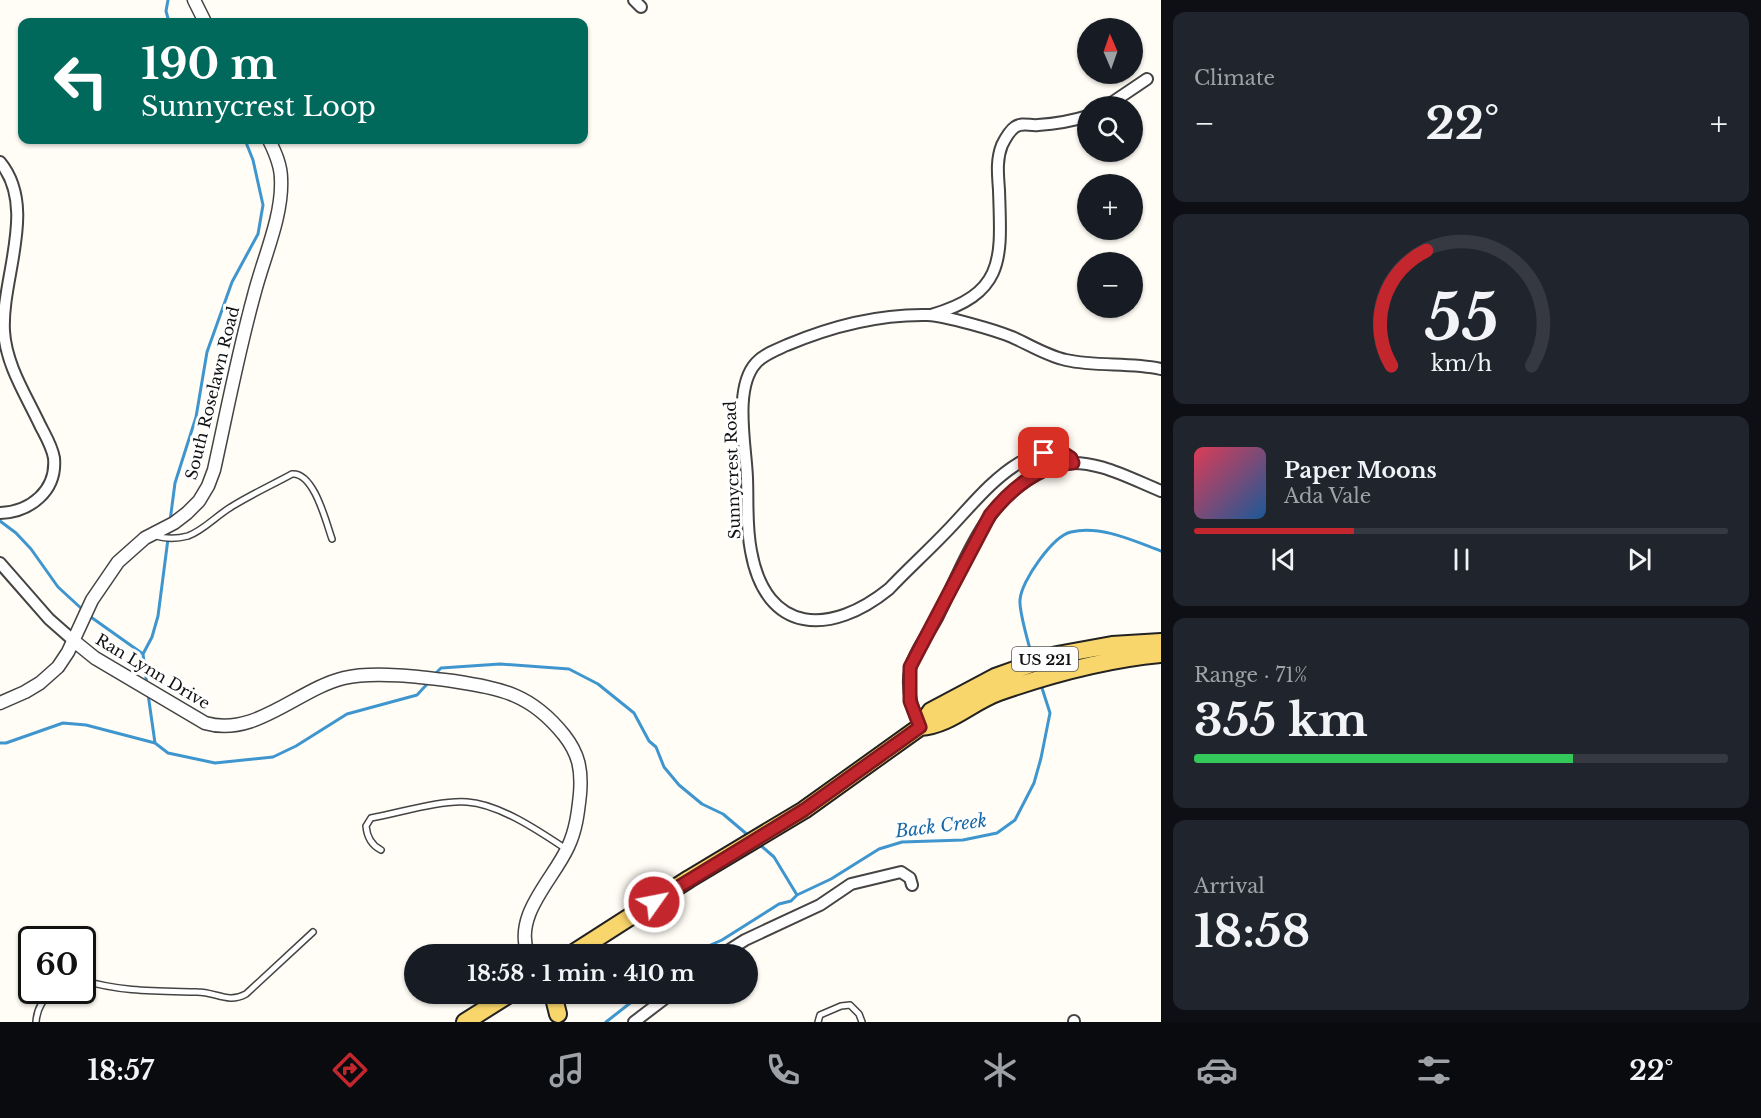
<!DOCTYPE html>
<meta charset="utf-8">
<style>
body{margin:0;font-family:"Libre Baskerville",serif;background:#20242c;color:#f1f3f6;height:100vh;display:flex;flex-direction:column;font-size:22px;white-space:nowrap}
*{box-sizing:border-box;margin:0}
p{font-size:20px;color:#9ea1a6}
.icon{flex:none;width:33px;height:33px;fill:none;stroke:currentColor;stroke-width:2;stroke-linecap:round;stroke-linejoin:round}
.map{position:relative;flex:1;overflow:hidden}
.details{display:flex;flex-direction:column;gap:12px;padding:12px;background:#0d0f14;width:600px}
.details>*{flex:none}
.guide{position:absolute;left:18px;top:18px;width:570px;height:126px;border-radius:12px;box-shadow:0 2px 4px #0004;background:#00695c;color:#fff;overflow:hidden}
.needle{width:39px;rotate:358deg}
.controls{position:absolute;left:1077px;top:18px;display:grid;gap:12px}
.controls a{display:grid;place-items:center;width:66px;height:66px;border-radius:50%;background:#171b24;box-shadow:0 2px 4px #0004;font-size:30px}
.speed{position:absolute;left:18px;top:926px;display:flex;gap:12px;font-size:30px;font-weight:700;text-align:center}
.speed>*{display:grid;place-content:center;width:78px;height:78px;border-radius:50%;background:#171b24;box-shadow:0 2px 4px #0004;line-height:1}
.speed .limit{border:3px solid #111;border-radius:9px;background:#fff;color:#111}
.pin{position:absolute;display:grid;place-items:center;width:51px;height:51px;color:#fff;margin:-26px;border-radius:12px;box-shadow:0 3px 9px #0006}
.me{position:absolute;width:66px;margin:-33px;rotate:57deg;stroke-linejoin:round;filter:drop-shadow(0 0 4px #0008)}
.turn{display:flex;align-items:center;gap:21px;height:126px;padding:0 24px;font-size:27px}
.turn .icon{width:78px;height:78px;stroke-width:2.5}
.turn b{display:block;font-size:42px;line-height:51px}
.big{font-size:45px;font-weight:700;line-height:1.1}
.details .card{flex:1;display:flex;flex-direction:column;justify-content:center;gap:9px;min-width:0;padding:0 21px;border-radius:12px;background:#20242c}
.details .dial{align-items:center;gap:0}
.dial svg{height:156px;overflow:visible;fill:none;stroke:#363941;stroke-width:7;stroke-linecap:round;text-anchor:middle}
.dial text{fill:#f1f3f6;stroke:none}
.song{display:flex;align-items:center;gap:18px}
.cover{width:72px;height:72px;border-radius:9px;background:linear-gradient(135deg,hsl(350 70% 55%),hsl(210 70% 35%))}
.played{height:6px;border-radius:3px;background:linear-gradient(90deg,#c4262e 30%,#363941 30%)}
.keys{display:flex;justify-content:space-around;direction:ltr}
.heat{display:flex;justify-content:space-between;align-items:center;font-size:33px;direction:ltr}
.charge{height:9px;border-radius:4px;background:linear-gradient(90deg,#34c759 71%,#363941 0)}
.trip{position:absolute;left:404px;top:944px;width:354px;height:60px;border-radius:30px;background:#171b24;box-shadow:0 2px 4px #0004;font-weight:700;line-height:60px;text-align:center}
.dock{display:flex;height:96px;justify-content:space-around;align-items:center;background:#090b0e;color:#9ea1a6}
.dock .icon{width:42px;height:42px}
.dock .on{color:#c4262e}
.dock b{font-size:27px;color:#f1f3f6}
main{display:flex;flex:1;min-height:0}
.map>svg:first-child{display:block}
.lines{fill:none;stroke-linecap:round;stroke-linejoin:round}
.stream{stroke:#3f96cf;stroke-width:3}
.service-casing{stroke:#444;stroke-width:8}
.minor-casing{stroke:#444;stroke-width:14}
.tertiary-casing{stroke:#444;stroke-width:15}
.primary-casing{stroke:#222;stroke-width:20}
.service{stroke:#fff;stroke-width:5}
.minor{stroke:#fff;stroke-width:10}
.tertiary{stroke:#fff;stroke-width:12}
.primary{stroke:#f9d66b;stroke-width:16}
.route-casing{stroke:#7f191e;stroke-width:15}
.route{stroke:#c4262e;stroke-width:10}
.labels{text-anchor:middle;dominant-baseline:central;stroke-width:6;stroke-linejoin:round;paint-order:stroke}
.shield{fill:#fff;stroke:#585858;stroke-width:1.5}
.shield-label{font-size:15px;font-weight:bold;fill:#111}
.street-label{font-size:16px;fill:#111;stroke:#fff}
.water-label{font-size:18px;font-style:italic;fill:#1768a6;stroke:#fff}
</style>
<main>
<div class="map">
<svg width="1161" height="1022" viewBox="0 0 1161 1022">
<rect width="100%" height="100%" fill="#fffdf5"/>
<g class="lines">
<path class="stream" d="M168,0L166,11L169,22
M0,521L16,533L31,549L58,587L83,610
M170,521L175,483L196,417L207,352L232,282L258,234L263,205L253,160L245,140
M88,615L143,654
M1033,658C1029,647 1019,610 1020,600C1021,581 1053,536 1071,532C1101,525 1134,541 1161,551
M435,674L441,668L500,664L569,669L598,684L634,713L649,741L656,747L664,767L679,785L702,804L723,814L749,836
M147,685L143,654L152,637L158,616L169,531
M148,694L155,743
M0,743H6L63,723L86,725L155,743L168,753L215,763L273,757L296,746L347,714L417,695L429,682
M759,844L774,857L797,895
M699,954L706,947L722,940L779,904L791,901L797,895L831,879L879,849L902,842L963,840L997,833L1015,820L1034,783L1041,758L1050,713L1041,685
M606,1022L643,993"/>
<g class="service-casing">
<path id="service" d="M156,536C166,539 177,539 188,536C204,530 216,516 231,507C250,495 272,485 292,474C314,472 326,522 332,539
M381,850C371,845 367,837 366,826L371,818C399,813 439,800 467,802C499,804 539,831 566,849
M82,980C121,992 157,991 197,992C216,992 228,1004 246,994L313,932
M36,1022C37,1008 43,999 54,990
M818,1022L820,1015L841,1006L850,1005L859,1014L862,1022"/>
</g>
<g class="minor-casing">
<path id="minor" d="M634,0L641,7
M1107,106L1147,79
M0,162C38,208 1,278 4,331C6,365 26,395 40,425C45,435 52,446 54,458C57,491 30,512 0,513
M931,315C1007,293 1001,257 999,190C998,175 996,160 1002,145C1005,139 1009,131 1015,127C1022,122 1030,126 1038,125C1054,124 1072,121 1088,116
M1073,463C1070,456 1066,455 1059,453C1045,450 1031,456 1019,463C992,479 970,507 948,530C929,550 908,569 889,589C831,636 766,635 751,551C746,526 748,502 747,478C746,447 733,388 756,363C764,354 776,350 787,345C832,326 880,314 928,315C946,316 995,330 1012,337C1030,345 1047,356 1066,360C1097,367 1130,362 1161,369
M0,563L49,619L74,641
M920,727C912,709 906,690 910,670C913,654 929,633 937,618C963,566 982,504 1036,475C1044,471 1053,465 1061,464C1095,458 1131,479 1161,491
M723,954L745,940L820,905L851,884L901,872L910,878L912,885
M1074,1021V1022
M634,1022L672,993"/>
</g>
<g class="tertiary-casing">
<path id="tertiary" d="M194,0L205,22
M74,641L95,658L205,723C255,738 298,689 344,678C374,671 422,677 453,681C503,689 531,694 564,735C579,754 582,770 580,794C578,813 576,830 568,847C553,880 513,915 528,954
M0,703L25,692L40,683L58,667L68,652L92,600L118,562L145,538L174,523L187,513L199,501L208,486L214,470C227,411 238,353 254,295C263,259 283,216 281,179C281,165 275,152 269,140"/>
</g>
<g class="primary-casing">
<path id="primary" d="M920,727C950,725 971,702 999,692C1051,674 1106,659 1161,654
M572,954L689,879L804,810L920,727L931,711L995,677L1057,655L1112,645L1161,642
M556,993L555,1002L558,1014
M465,1022L511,993"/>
</g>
<use href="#service" class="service"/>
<use href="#minor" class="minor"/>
<use href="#tertiary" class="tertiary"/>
<use href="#primary" class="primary"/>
</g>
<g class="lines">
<g class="route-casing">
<path id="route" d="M654,902L804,810L920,727L910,701V667L990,515C1010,490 1040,464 1073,463L1071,458L1065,454L1044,453"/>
</g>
<use href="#route" class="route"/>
</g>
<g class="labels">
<rect class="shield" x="1012" y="647" width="66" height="24" rx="4.5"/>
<g class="shield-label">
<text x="1045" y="659">US 221</text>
</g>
<g class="street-label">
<text transform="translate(212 393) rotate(-76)">South Roselawn Road</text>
<text transform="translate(732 470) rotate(-92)">Sunnycrest Road</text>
<text transform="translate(153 671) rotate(31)">Ran Lynn Drive</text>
</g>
<g class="water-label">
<text transform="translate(941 826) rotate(-7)">Back Creek</text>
</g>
</g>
</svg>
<div class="controls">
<a><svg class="needle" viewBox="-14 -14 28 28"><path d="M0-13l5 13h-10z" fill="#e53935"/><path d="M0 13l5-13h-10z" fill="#9ea1a6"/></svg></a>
<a><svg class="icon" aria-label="search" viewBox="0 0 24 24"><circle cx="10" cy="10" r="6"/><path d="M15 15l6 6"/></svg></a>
<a>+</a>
<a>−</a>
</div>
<div class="speed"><div class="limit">60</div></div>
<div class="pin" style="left:1044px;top:453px;background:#d93025"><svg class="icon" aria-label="arrive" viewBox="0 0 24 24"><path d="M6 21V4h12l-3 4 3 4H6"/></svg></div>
<svg class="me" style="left:654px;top:902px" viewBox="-20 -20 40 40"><circle r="17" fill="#c4262e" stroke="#fff" stroke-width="3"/><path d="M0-11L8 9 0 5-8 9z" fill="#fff"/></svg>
<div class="trip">18:58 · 1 min · 410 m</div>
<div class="guide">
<div class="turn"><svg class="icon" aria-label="left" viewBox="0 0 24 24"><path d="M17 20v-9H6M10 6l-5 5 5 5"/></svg><div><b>190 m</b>Sunnycrest Loop</div></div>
</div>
</div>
<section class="details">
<div class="card"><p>Climate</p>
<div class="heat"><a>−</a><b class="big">22°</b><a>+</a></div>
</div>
<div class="card dial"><svg viewBox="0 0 100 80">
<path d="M14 69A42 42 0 1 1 86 69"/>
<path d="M14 69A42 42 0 0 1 32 10" stroke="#c4262e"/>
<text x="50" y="56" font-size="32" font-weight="700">55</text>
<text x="50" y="72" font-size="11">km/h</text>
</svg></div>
<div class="card">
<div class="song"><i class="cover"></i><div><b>Paper Moons</b><p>Ada Vale</p></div></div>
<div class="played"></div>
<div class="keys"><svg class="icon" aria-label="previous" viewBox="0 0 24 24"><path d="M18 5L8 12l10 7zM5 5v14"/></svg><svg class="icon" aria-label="pause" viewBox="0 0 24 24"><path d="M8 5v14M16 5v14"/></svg><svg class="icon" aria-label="next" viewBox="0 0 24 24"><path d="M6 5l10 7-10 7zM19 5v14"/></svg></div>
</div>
<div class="card"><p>Range · 71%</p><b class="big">355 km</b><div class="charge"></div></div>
<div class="card"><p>Arrival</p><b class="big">18:58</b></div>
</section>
</main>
<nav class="dock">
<b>18:57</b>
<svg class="icon on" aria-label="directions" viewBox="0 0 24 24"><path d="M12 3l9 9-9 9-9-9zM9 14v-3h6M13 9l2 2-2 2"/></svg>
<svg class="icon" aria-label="music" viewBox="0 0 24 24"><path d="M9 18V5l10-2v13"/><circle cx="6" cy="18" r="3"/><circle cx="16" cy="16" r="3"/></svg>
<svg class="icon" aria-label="phone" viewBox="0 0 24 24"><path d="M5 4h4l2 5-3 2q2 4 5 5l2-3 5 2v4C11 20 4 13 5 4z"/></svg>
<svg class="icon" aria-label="climate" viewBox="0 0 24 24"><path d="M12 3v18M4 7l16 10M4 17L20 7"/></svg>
<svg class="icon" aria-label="car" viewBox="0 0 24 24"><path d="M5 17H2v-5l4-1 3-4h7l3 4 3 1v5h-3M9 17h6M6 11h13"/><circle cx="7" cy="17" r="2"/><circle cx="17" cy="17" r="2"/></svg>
<svg class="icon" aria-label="filters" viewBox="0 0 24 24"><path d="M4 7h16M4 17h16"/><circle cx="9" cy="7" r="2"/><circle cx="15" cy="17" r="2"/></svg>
<b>22°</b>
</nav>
